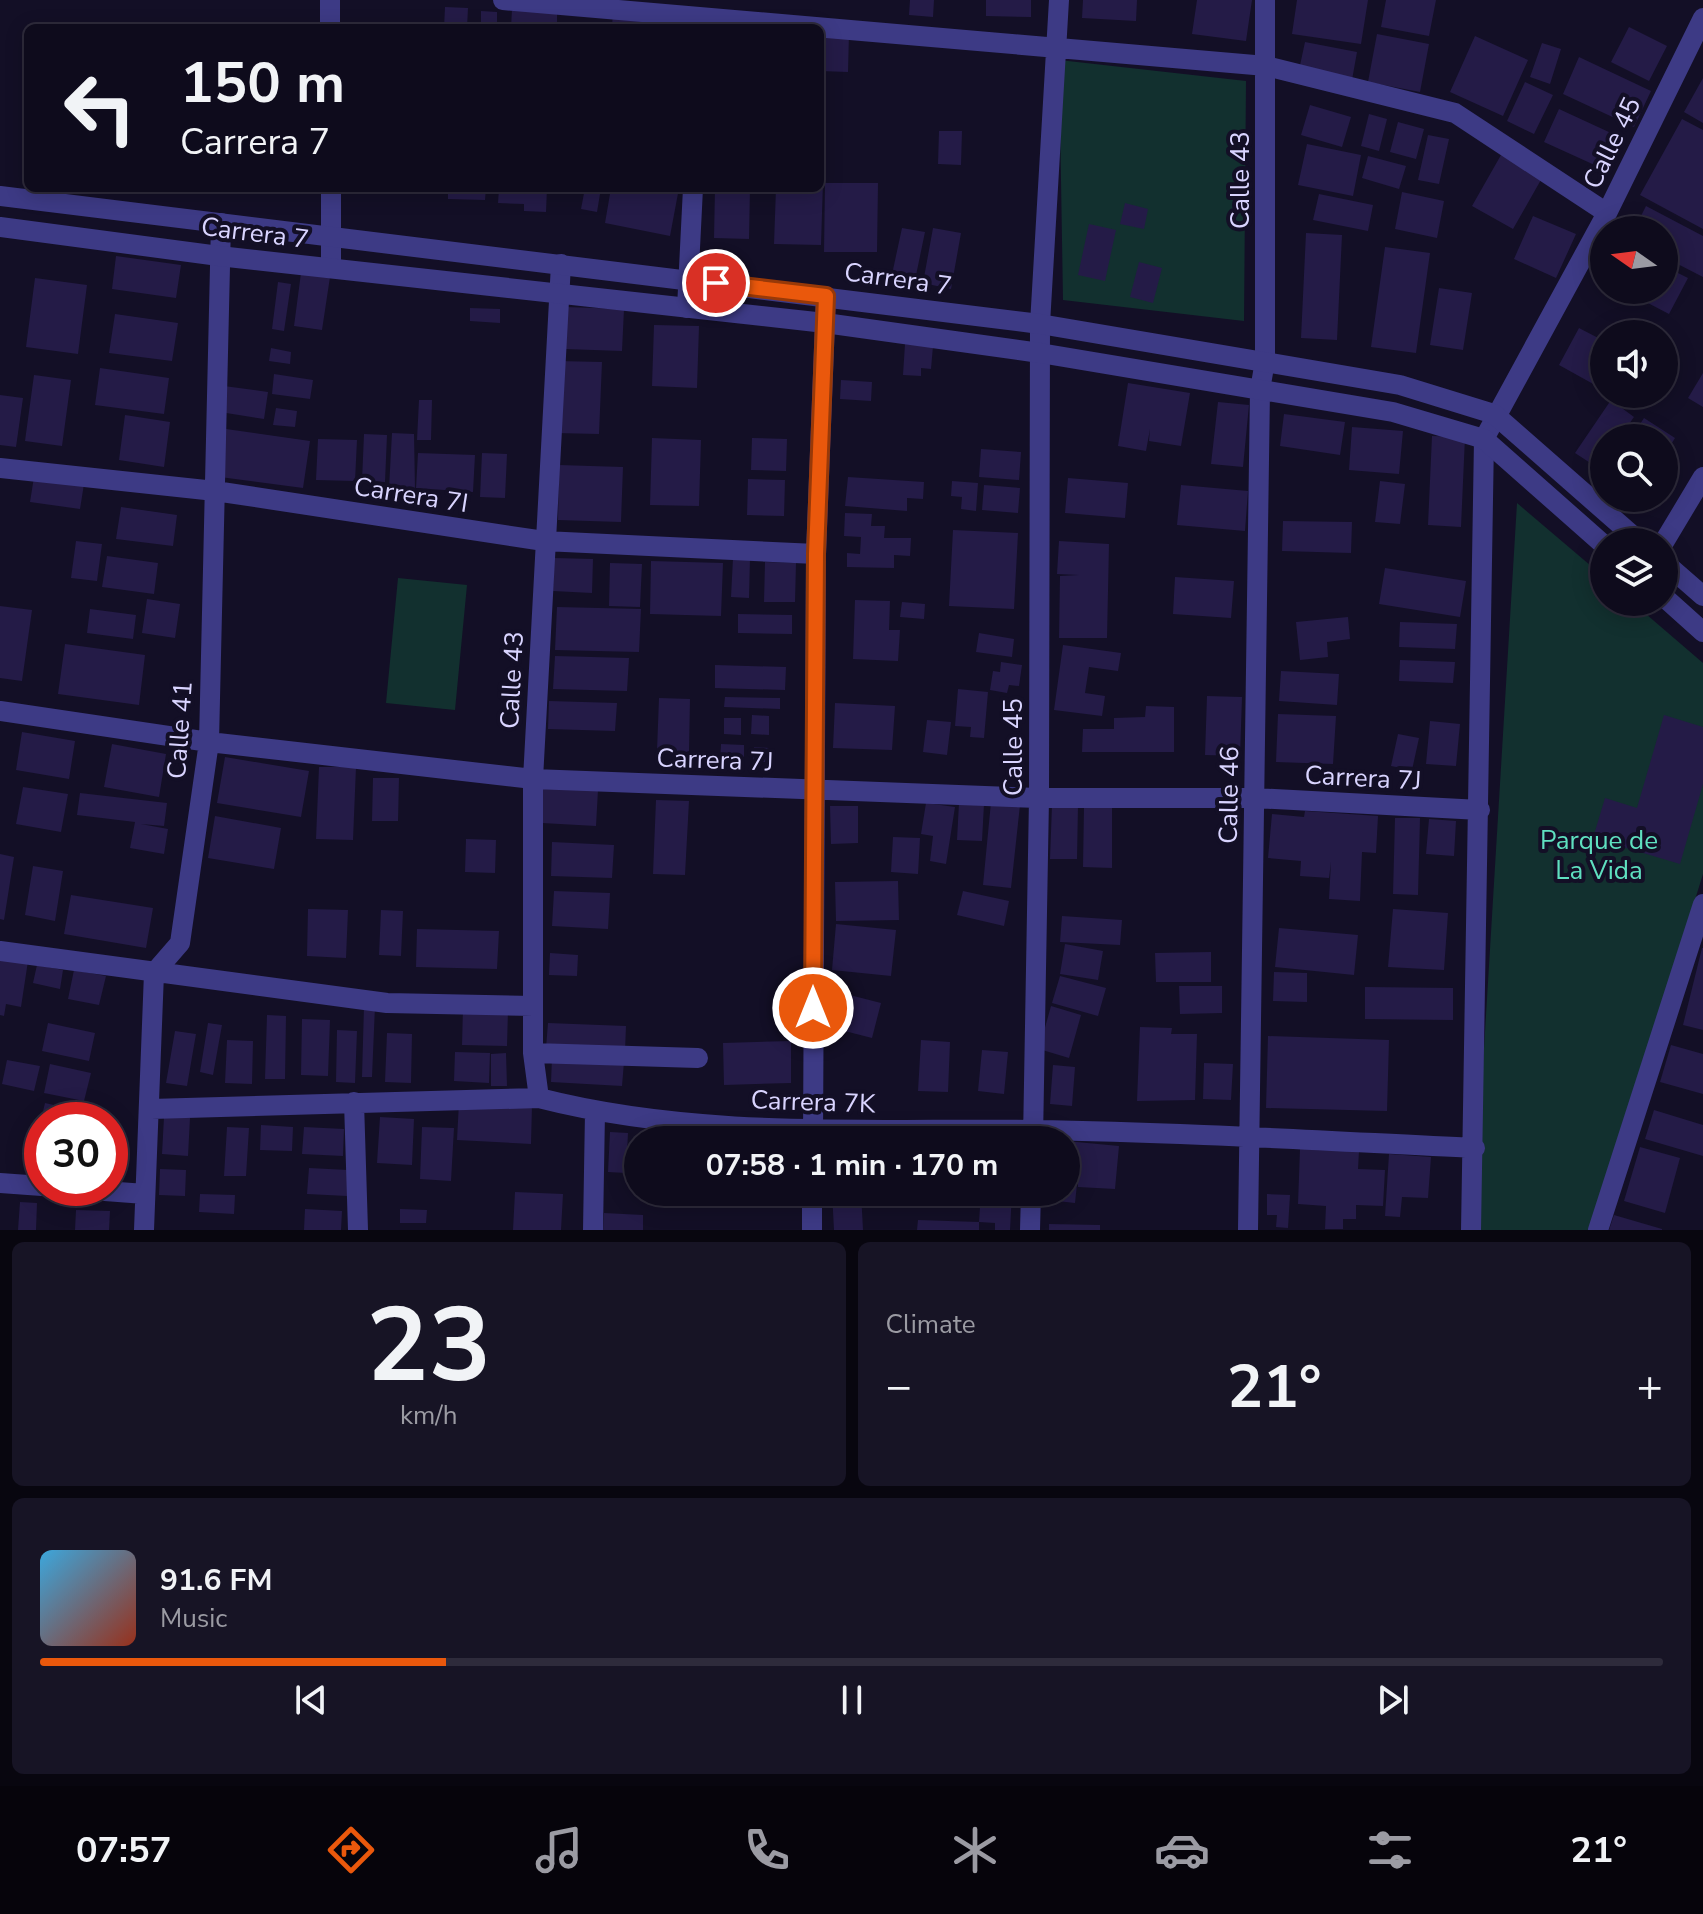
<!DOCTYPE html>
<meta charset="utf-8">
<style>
body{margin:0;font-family:"Nunito Sans",sans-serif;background:#171425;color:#f1f3f6;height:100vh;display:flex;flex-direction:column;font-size:30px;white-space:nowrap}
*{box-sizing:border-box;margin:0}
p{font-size:26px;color:#9b9ba3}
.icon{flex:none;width:44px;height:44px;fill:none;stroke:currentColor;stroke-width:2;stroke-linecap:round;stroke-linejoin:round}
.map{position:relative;height:1230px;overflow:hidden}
.details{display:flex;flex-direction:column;gap:12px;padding:12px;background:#08060f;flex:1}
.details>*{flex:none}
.top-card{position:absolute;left:24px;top:24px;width:800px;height:168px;border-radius:12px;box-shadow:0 4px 20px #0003,0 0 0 2px #2e2b3b;background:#0e0b1c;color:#f1f3f6;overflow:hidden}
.needle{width:52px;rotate:284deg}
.tools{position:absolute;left:1590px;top:216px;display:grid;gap:16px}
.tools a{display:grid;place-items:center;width:88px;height:88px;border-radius:50%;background:#0e0b1c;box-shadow:0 4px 20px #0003,0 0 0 2px #2e2b3b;font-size:40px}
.speed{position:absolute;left:24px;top:1102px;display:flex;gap:16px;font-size:40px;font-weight:700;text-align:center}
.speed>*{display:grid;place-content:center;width:104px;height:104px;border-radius:50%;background:#0e0b1c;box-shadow:0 4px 20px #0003,0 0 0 2px #2e2b3b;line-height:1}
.speed .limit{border:12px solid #d22;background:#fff;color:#111}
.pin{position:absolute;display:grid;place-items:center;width:68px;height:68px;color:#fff;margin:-34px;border:4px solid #fff;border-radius:50%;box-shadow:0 2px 8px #0007}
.me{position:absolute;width:88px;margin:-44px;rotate:0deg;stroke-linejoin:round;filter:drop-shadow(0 0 6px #0008)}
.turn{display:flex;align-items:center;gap:28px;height:168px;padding:0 24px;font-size:36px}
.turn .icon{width:104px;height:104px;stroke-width:2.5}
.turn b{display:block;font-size:56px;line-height:68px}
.big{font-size:60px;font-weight:700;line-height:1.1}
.details .widget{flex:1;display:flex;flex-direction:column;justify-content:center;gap:12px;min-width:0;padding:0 28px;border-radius:12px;background:#171425}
.details .dial{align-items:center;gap:0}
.dial b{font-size:104px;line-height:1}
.song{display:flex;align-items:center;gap:24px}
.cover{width:96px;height:96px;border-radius:12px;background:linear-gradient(135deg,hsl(200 70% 55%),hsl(10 70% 35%))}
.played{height:8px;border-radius:4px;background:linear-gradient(90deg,#ea580c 25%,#2e2b3b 25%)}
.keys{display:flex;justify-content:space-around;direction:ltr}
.heat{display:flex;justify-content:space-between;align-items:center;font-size:44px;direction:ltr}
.details .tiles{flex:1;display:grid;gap:12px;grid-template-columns:1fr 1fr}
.widget:last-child{grid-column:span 2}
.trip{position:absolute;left:624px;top:1126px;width:456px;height:80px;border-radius:40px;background:#0e0b1c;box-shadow:0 4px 20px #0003,0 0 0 2px #2e2b3b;font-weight:700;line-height:80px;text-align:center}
.dock{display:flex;height:128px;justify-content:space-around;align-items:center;background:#06040b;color:#9b9ba3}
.dock .icon{width:56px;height:56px}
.dock .current{color:#ea580c}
.dock b{font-size:36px;color:#f1f3f6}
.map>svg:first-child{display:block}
.green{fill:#12302f}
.building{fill:#241b47}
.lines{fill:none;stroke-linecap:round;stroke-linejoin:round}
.minor{stroke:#3d3a85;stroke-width:20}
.tertiary{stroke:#3d3a85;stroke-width:20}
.route-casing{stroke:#983908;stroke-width:20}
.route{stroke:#ea580c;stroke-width:14}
.labels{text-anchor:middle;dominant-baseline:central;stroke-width:8;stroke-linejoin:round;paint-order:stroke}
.street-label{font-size:26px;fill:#d9d4ff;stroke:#130f26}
.park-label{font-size:26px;fill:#5fe0c0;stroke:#130f26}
</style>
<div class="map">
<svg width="1703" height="1230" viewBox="0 0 1703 1230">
<rect width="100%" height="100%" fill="#130f26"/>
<path class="green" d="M1059,60L1246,81L1244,321L1063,300Z
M1517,503L1604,577V602H1632L1703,663V874L1592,1230H1473Z
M398,578L467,585L455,710L386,703Z"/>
<path class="building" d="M910,0H934L933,17L909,15Z
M986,0H1031V17L986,16Z
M1083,0H1137L1136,21L1082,18Z
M1197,0H1252L1246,41L1192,34Z
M1297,0H1368L1361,44L1292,34Z
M1386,0H1436L1429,36L1381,27Z
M445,7L468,8L467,28H444Z
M512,9L557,11V28H511Z
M613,9L672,11V28H612Z
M481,11L497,12V28H481Z
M1629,27L1667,46L1649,81L1611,62Z
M821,32L849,33L848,72L820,71Z
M1377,34L1429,44L1420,92L1368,82Z
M1475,36L1528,60L1503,116L1450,92Z
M1305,42L1357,52L1352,80L1299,70Z
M1542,43L1561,49L1550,84L1530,77Z
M1579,57L1651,91L1634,127L1563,94Z
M1703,78V123L1684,112Z
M1525,82L1553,95L1534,134L1507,121Z
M1310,105L1351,117L1342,147L1301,135Z
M1559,109L1624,139L1610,172L1544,142Z
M1369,114L1387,119L1379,151L1361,146Z
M1682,119L1703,130V229L1640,195Z
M1398,122L1424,129L1416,159L1390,152Z
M939,131H962L961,165L938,164Z
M1428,135L1449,139L1439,184L1418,180Z
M1307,144L1361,155L1353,196L1298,185Z
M1501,155L1542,178L1513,229L1472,206Z
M1368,156L1406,166L1399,189L1362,178Z
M820,182H823L821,245L774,244L776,188H820Z
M825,183H878L877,252H824Z
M448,188H486L485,200L448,199Z
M499,188H547L546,212L524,211V204L498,203Z
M585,188H601L597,212L581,209Z
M611,188H679L670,236L605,223Z
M715,188H750L749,239L714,238Z
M1402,192L1444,201L1437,238L1395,229Z
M1319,194L1373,205L1368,231L1313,220Z
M1125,203L1148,209L1144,229L1120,224Z
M1646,206L1703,236V277L1664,257V230H1634Z
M1533,216L1576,234L1556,278L1514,259Z
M1089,224L1116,230L1105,281L1078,275Z
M902,228L925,232L914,285L891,279Z
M933,228L961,233L951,289L923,283Z
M1306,233L1342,235L1337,340L1301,338Z
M1385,247L1430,253L1416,353L1371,347Z
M116,256L181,265L176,298L112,289Z
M1139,262L1162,268L1153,303L1130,297Z
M1664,266L1688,278L1669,314L1623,290H1664Z
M301,273L330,277L322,330L294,326Z
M35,278L87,285L78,354L26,347Z
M278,282L291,284L284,331L272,329Z
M1439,288L1472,293L1463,350L1430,345Z
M566,307L624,309L622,351L565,349Z
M470,308L500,309V323L470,321Z
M115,314L178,323L172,361L109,353Z
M654,325L699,326L697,388L652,386Z
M1579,328L1604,341V390L1559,365Z
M905,344L933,346L931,369L921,368V376L903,375Z
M271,348L291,352L290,364L269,361Z
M557,361L602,362L599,434L555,433Z
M100,368L169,378L164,414L95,405Z
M1703,373V407L1688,398Z
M274,374L313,380L310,399L272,394Z
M34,375L71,380L62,446L25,441Z
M841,380L872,382L871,401L840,399Z
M1128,383L1190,393L1181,446L1149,441L1150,429L1146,451L1118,446Z
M224,386L268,392L264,419L220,412Z
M0,395L23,398L16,447L0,445Z
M419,400H432L431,440H417Z
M1611,400L1634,417L1619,438H1604V460L1598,468L1575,453Z
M1218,402L1249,405L1243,467L1211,464Z
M276,408L297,411L295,427L273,425Z
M1284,414L1345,422L1340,455L1280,446Z
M125,415L170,422L164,467L119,460Z
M1644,418L1675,438L1664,456V438H1631Z
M1352,427L1403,431L1399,474L1349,470Z
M226,429L310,441L303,488L220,477Z
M392,433L414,434L415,489L389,488Z
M364,434L387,435L385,482L362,481Z
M1432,436L1465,437L1461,527L1428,525Z
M652,438L701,440L699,506L650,505Z
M752,438L787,439L786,471L751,470Z
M318,439L357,440L355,481L316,480Z
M981,449L1021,452L1019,480L979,477Z
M418,453L475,455L473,492L416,488Z
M482,453L507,454L505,498L480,497Z
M559,465L623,467L621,522L558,520Z
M34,477L84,484L80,509L30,502Z
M848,477L924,482L923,499L907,498V511L845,506Z
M1068,478L1128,483L1125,518L1065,513Z
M748,479L785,480L784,516L747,515Z
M952,481L978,483L976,511L961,509L962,497L951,496Z
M1380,481L1405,484L1400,524L1375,522Z
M984,485L1020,488L1018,513L982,510Z
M1181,485L1248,491L1245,531L1177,525Z
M121,507L177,515L173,546L116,539Z
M845,513L872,514L871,526H885L884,538H911L910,556L894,555V568L847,567V553L860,554L861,537L844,536Z
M1283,521L1352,522L1351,553L1282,551Z
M953,530L1018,533L1014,609L949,606Z
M76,541L102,544L97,581L71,578Z
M1059,541L1109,544L1107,638H1059L1060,576L1079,575L1057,574Z
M107,556L158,563L154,594L102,587Z
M554,558L593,559L592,593L553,591Z
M733,558H750L749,598L731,597Z
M651,561L723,563L721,616L650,614Z
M765,562L796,563L795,602H764Z
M610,563L642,564L640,607L609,606Z
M1385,568L1466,581L1460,617L1379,604Z
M1175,577L1234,581L1231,618L1173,614Z
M147,599L180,604L175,638L142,633Z
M855,600L890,601L889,630H900L898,661L853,659Z
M902,602L925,604L924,619L900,617Z
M0,606L32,610L22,681L0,678Z
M557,607L641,609L639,652L555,650Z
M90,609L136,615L133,639L87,633Z
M738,614L792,615V634L738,633Z
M1348,617L1350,639L1327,642L1328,657L1300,660L1296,622Z
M1400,622L1457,624L1455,649L1399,647Z
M979,633L1014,639L1012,657L976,652Z
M65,644L145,655L139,705L58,694Z
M1063,645L1121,653L1118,671L1089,667L1085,693L1105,696L1102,716L1054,710Z
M555,656L629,658L627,691L553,689Z
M1400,660L1455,662L1453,683L1399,681Z
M1001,662L1022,665L1019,686L1009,685L1007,693L990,690L993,671L1000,672Z
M715,665L786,667L785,690L715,688Z
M1281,671L1339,674L1337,705L1279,701Z
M958,689L988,692L984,738L970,737L971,727L955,726Z
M1207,696L1242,697L1240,756L1205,755Z
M725,697L780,698V709L724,707Z
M659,698L690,699L689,752L657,751Z
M549,701L617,703L615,731L548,729Z
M835,703L895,706L892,750L833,748Z
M1146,706L1174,707V752H1082L1083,729H1114V718L1145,717Z
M1278,714L1336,716L1333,764L1276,762Z
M752,715L769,716V735L751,734Z
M1664,715L1703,727V784L1680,864L1593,838L1605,798L1637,808Z
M724,718H741V735L724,734Z
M927,720L951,722L947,755L923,752Z
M1430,721L1460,724L1456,766L1426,764Z
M22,732L75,741L69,779L16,770Z
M1398,734L1419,738L1412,770L1391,766Z
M112,744L166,754L159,797L104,787Z
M721,744L744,745V765H720Z
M754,747L769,748V762H753Z
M225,757L309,771L301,817L217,803Z
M319,767H356L353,840L316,839Z
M373,778H399L398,821H372Z
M23,787L68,794L61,832L16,824Z
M543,788L598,790L596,826L542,823Z
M80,793L167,803L164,826L141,824L168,829L164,854L130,848L135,822L77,815Z
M656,800L689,801L685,875L653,874Z
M991,802L1020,805L1011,888L983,885Z
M926,803L955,807L946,864L930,861L933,836L921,834Z
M959,803L984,804L982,841L957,840Z
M1052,805H1078L1077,859H1050Z
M830,806H858V843L831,844Z
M1084,807H1112V868L1083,867Z
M1305,811L1378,816L1376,853L1362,852L1360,901L1329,899L1331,862L1329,878L1300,876L1301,861L1268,858L1272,814L1304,817Z
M215,816L281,828L274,869L208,858Z
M1395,818H1420L1418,895L1393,894Z
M1429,819L1456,821L1454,856L1426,854Z
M893,837L920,838L918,874L891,872Z
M466,839L496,840L495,873L465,872Z
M552,842L614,845L612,878L551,876Z
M0,854L14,857L4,920L0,919Z
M33,866L63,871L55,921L25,915Z
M898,881L899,920L836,921L835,882Z
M554,891L610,893L608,929L552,926Z
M963,891L1009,901L1004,926L957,915Z
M71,895L153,908L146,948L64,934Z
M308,909L348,910L346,958L307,956Z
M1393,909L1448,913L1444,970L1388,967Z
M381,910L403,911L401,956L379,955Z
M1062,916L1122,920L1120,945L1060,942Z
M836,924L896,930L891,976L832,970Z
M1279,928L1358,935L1354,975L1275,967Z
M417,929L499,931L497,969L416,967Z
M1065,944L1103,951L1098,980L1060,974Z
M1702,948H1703V1030L1683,1025Z
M1211,952V982H1156L1155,953Z
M550,953L578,955L577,976L549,975Z
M0,956L28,961L21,1007L6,1004L4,1016L0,1015Z
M37,965L63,970L60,989L33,983Z
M74,970L106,976L99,1005L68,999Z
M1274,972L1307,973V1002L1273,1001Z
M1060,976L1106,988L1098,1016L1052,1003Z
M1179,986H1222V1013L1180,1014Z
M1365,987L1453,988V1020L1365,1019Z
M838,992L881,1003L872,1038L829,1027Z
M364,1006H375L372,1077H362Z
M1051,1006L1081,1015L1069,1058L1039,1049Z
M463,1008L508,1010L507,1046L462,1045Z
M267,1015L286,1016L285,1079H265Z
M302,1019L330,1020L328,1076L301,1075Z
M48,1023L95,1033L89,1061L42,1051Z
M208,1023L222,1025L213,1075L200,1072Z
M548,1023L626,1026L625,1051L546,1048Z
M1140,1027L1172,1028L1171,1034H1197L1195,1100L1137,1101Z
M337,1030L357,1031L355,1083L336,1082Z
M175,1031L196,1034L187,1086L166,1083Z
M387,1033L412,1034L411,1083L385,1082Z
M1268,1036L1389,1040L1387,1111L1266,1108Z
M227,1040L253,1041L252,1084L225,1083Z
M921,1040L950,1042L948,1092L918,1091Z
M791,1041V1083L724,1085L723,1043Z
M1671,1045L1703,1054V1094L1660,1082Z
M982,1050L1008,1052L1004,1094L978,1091Z
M455,1052L490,1053L489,1083L454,1081Z
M506,1053L507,1086H491V1054Z
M552,1058L624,1062L622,1086L551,1082Z
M7,1060L40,1066L34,1091L2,1084Z
M1204,1063L1233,1064L1231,1100L1203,1099Z
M50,1064L91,1073L84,1101L44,1093Z
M1053,1065L1075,1067L1072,1106L1050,1104Z
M459,1102L532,1105L531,1144L457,1140Z
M45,1103L84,1112L83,1120H41Z
M1654,1110L1703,1125V1156L1645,1139Z
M164,1117L190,1118L188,1156L162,1154Z
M380,1117L414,1119L412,1165L377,1163Z
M261,1125L293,1127L292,1151L260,1150Z
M227,1127L249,1128L246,1176H224Z
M304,1127L344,1129L343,1156L302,1154Z
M422,1127L454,1128L451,1181L420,1179Z
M610,1132L628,1133L626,1173L608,1172Z
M1066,1141L1119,1146L1115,1189L1078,1187V1175L1075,1203L1039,1199L1040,1192H1066Z
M1640,1147L1680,1158L1665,1213L1624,1201Z
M1300,1149L1359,1151L1358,1169L1385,1170L1383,1206L1356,1205V1219H1343V1229H1325L1326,1206L1298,1204Z
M1389,1154L1431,1157L1428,1198L1402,1197L1400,1217L1385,1216Z
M309,1168L348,1170L347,1196L307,1194Z
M160,1169L186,1170L185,1196L159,1195Z
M515,1192L563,1194L561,1230H513Z
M832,1192H861L863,1230H834Z
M931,1192H958L957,1207L930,1205Z
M981,1192H1012L1010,1230H995V1223L979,1222V1230H917L918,1220L979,1222Z
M200,1194L235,1195L234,1214L199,1212Z
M1267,1194L1290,1195L1288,1228L1276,1227L1277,1215H1267Z
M20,1202L37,1203L36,1230H18Z
M305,1209L342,1211L341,1230H304Z
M400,1209L427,1210L426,1223H400Z
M76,1210L110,1211L109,1230H75Z
M604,1213L643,1215V1230H603Z
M1614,1215L1662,1229V1230H1609Z
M1049,1224L1100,1225V1230H1049Z"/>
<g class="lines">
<path class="minor" d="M330,0V28
M503,0L1266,66L1455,113L1607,213
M331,188V268
M687,308L693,188
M0,468L215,491L544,541L816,554
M1664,542L1703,477
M0,711L209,742L533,779L1039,798H1255L1480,810
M0,951L387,1003L533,1006
M533,1053L698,1058
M539,1098L533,1053V779L561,264
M354,1102L358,1230
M151,1109L539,1098C699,1139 868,1128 1033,1130C1180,1132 1327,1141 1475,1148
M813,1140L816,554L826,296
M1033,1140L1039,798L1040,324L1059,0
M0,1183L42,1186
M65,1188L145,1194
M144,1230L154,973L180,943L209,742L221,223
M593,1230L595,1112
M812,1230V1192
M1030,1230L1031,1192
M1248,1230L1260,390L1265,361V0
M1471,1230L1484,439L1607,213L1703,18
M1598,1230L1703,904"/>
<path class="tertiary" d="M0,196L1040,324L1400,385L1494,414L1640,542
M0,227L219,256L825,323L1040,353L1393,412L1484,439L1604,545
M1664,562L1703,596
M1664,597L1703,632"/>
</g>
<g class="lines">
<g class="route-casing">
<path id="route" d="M716,283L826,296L816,554L813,1008"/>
</g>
<use href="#route" class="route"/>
</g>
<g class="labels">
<g class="street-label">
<text transform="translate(1612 143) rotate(-64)">Calle 45</text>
<text transform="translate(1240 180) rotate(-90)">Calle 43</text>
<text transform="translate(255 233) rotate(7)">Carrera 7</text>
<text transform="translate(898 279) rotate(8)">Carrera 7</text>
<text transform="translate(411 495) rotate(9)">Carrera 7I</text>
<text transform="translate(512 680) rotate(-87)">Calle 43</text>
<text transform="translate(180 730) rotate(-86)">Calle 41</text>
<text transform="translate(1013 747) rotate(-90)">Calle 45</text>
<text transform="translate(715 760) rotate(2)">Carrera 7J</text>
<text transform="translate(1363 778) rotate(3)">Carrera 7J</text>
<text transform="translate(1229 795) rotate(-89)">Calle 46</text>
<text transform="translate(813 1102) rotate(2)">Carrera 7K</text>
</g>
<g class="park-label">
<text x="1599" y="840">Parque de<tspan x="1599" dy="30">La Vida</tspan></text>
</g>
</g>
</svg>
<div class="tools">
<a><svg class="needle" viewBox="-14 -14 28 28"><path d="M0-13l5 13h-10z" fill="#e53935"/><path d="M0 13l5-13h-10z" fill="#9b9ba3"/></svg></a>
<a><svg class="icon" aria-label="sound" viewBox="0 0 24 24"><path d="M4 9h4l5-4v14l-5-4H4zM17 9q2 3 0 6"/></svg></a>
<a><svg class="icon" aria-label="search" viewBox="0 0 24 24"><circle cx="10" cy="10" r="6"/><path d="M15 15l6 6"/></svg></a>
<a><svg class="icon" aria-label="layers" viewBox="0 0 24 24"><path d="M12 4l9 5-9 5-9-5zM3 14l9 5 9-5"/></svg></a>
</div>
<div class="speed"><div class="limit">30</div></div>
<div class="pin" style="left:716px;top:283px;background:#d93025"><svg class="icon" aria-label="arrive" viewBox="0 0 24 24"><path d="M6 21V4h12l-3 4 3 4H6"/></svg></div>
<svg class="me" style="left:813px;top:1008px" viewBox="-20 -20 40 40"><circle r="17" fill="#ea580c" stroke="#fff" stroke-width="3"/><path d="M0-11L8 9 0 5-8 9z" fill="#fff"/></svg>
<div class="trip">07:58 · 1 min · 170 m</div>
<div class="top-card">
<div class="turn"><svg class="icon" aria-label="left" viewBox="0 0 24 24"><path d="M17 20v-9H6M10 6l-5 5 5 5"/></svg><div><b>150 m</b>Carrera 7</div></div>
</div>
</div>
<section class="details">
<div class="tiles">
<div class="widget dial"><b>23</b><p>km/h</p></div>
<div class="widget"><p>Climate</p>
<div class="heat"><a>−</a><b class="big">21°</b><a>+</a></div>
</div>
<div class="widget">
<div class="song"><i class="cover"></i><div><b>91.6 FM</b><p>Music</p></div></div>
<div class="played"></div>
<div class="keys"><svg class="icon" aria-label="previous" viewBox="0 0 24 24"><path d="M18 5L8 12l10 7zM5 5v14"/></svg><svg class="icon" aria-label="pause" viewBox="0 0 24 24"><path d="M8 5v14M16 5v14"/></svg><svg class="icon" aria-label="next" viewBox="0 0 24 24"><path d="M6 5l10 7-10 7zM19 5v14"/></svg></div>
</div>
</div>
</section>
<nav class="dock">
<b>07:57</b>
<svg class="icon current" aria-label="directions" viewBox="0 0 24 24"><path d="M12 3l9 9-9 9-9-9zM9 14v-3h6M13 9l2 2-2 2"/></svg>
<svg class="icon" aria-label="music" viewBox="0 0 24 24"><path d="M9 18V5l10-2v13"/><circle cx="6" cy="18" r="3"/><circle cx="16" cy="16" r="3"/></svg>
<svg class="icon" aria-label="phone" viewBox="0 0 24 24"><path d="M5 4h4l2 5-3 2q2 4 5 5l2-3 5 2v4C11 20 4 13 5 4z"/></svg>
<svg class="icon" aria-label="climate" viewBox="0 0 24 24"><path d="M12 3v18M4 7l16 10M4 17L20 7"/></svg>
<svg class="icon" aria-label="car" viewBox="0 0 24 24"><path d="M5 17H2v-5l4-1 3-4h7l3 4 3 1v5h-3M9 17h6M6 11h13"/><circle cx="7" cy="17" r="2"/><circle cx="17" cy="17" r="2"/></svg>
<svg class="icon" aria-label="filters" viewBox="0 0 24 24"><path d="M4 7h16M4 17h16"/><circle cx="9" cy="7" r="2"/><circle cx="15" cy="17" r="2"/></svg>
<b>21°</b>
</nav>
